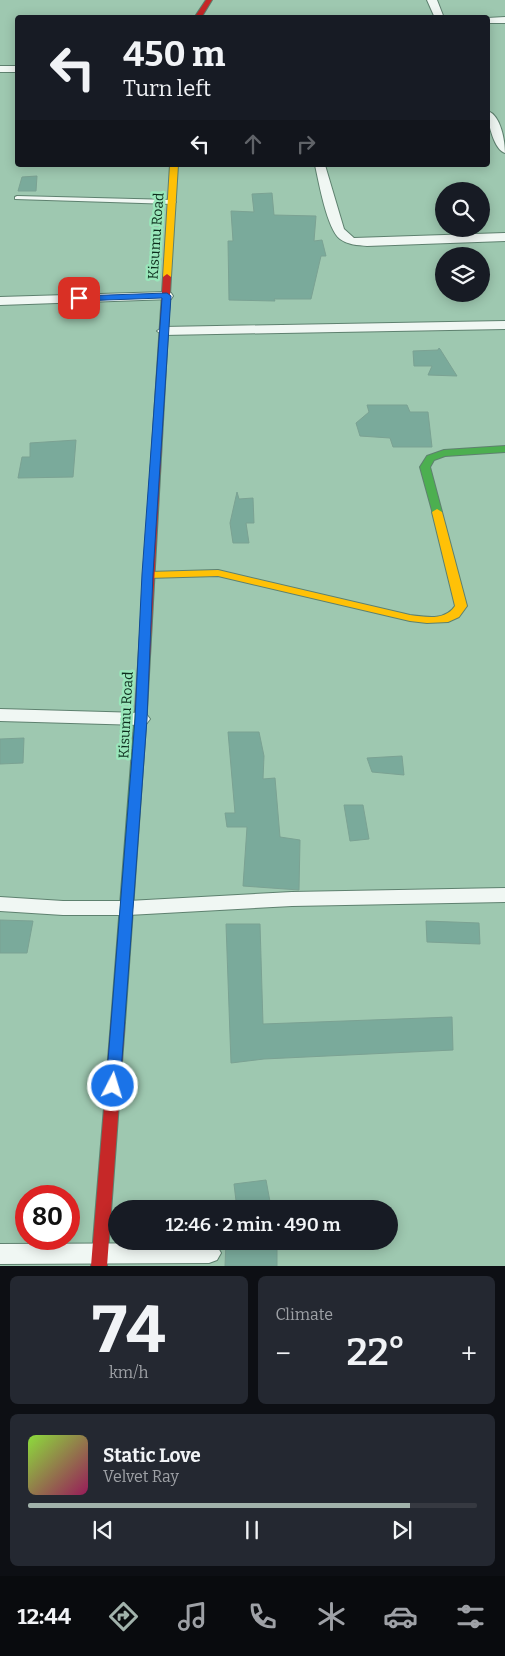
<!DOCTYPE html>
<meta charset="utf-8">
<style>
body{margin:0;font-family:Bitter,serif;background:#242831;color:#f1f3f6;height:100vh;display:flex;flex-direction:column;font-size:19px;white-space:nowrap}
*{box-sizing:border-box;margin:0}
p{font-size:16px;color:#9ea1a6}
.icon{flex:none;width:28px;height:28px;fill:none;stroke:currentColor;stroke-width:2;stroke-linecap:round;stroke-linejoin:round}
.map{position:relative;height:1266px;overflow:hidden}
.panel{display:flex;flex-direction:column;gap:10px;padding:10px;background:#0d0f14;flex:1}
.panel>*{flex:none}
.guide{position:absolute;left:15px;top:15px;width:475px;height:152px;border-radius:5px;box-shadow:0 2px 12px #0003;background:#171b24;color:#f1f3f6;overflow:hidden}
.controls{position:absolute;left:435px;top:182px;display:grid;gap:10px}
.controls a{display:grid;place-items:center;width:55px;height:55px;border-radius:50%;background:#171b24;box-shadow:0 2px 12px #0003;font-size:25px}
.speed{position:absolute;left:15px;top:1185px;display:flex;gap:10px;font-size:25px;font-weight:700;text-align:center}
.speed>*{display:grid;place-content:center;width:65px;height:65px;border-radius:50%;background:#171b24;box-shadow:0 2px 12px #0003;line-height:1}
.speed .limit{border:8px solid #d22;background:#fff;color:#111}
.pin{position:absolute;display:grid;place-items:center;width:42px;height:42px;color:#fff;margin:-21px;border-radius:10px;box-shadow:0 2px 8px #0006}
.me{position:absolute;width:55px;margin:-28px;rotate:5deg;stroke-linejoin:round;filter:drop-shadow(0 0 4px #0008)}
.turn{display:flex;align-items:center;gap:18px;height:105px;padding:0 25px;font-size:22px}
.turn .icon{width:65px;height:65px;stroke-width:2.5}
.turn b{display:block;font-size:35px;line-height:42px}
.lanes{display:flex;align-items:center;height:48px;padding:0 25px;background:#0003;justify-content:center;gap:25px;direction:ltr}
.lanes .off{opacity:.35}
.big{font-size:38px;font-weight:600;line-height:1.1}
.panel .card{flex:1;display:flex;flex-direction:column;justify-content:center;gap:8px;min-width:0;padding:0 18px;border-radius:8px;background:#242831}
.panel .dial{align-items:center;gap:0}
.dial b{font-size:65px;line-height:1}
.song{display:flex;align-items:center;gap:15px}
.cover{width:60px;height:60px;border-radius:8px;background:linear-gradient(135deg,hsl(90 70% 55%),hsl(330 70% 35%))}
.played{height:5px;border-radius:2px;background:linear-gradient(90deg,#a1b2ab 85%,#363941 85%)}
.keys{display:flex;justify-content:space-around;direction:ltr}
.heat{display:flex;justify-content:space-between;align-items:center;font-size:28px;direction:ltr}
.panel .tiles{flex:1;display:grid;gap:10px;grid-template-columns:1fr 1fr}
.card:last-child{grid-column:span 2}
.trip{position:absolute;left:108px;top:1200px;width:290px;height:50px;border-radius:25px;background:#171b24;box-shadow:0 2px 12px #0003;font-weight:600;line-height:50px;text-align:center}
.tabs{display:flex;height:80px;justify-content:space-around;align-items:center;background:#090b0e;color:#9ea1a6}
.tabs .icon{width:35px;height:35px}
.tabs .selected{color:#a1b2ab}
.tabs b{font-size:22px;color:#f1f3f6}
.map>svg:first-child{display:block}
.building{fill:#7aaa9b;stroke:#7ba293}
.lines{fill:none;stroke-linecap:round;stroke-linejoin:round}
.lane-casing{stroke:#5e816f;stroke-width:2}
.street-casing{stroke:#5e816f;stroke-width:2}
.fast-casing{stroke:#5e816f;stroke-width:2}
.slow-casing{stroke:#5e816f;stroke-width:2}
.jam-casing{stroke:#5e816f;stroke-width:2}
.lane{fill:#f0f7f3;fill-rule:evenodd}
.street{fill:#f0f7f3;fill-rule:evenodd}
.fast{fill:#4caf50;fill-rule:evenodd}
.slow{fill:#ffc107;fill-rule:evenodd}
.jam{fill:#c62828;fill-rule:evenodd}
.route{fill:#1a73e8;stroke:#114b97}
.labels{text-anchor:middle;dominant-baseline:central;stroke-width:5;stroke-linejoin:round;paint-order:stroke}
.street-label{font-size:14px;fill:#0c2d1c;stroke:#99e7ba}
</style>
<div class="map">
<svg width="505" height="1266" viewBox="0 0 505 1266">
<rect width="100%" height="100%" fill="#9ec8b0"/>
<path class="building" d="M37,176L36,191H18L22,177Z
M272,193L274,215L316,216L314,241L322,240L326,256H321L311,299H274L275,301L229,300L228,241H233L231,211L254,212L252,194Z
M439,348L440,349L457,376L428,375L432,366H414L413,351L438,350Z
M367,405H407L410,412H428L432,447H393L390,438L360,436L356,423L369,412Z
M76,440L73,477L18,478L22,457H30V443Z
M237,492L239,499L253,498L254,523H246L249,543H233L230,523Z
M228,732H259L264,756L263,779L275,778L280,837L300,840L299,890L243,886L247,827H227L225,813H235Z
M24,738L23,763L0,764V739Z
M402,756L404,775L372,772L367,758Z
M344,805H363L369,839L350,841Z
M0,920L33,921L27,953H0Z
M426,921L479,923L480,944L427,942Z
M226,924H260L263,1024L452,1017L453,1050L264,1059L231,1063Z
M266,1180L271,1207L237,1209L234,1184Z
M226,1241H277V1266H225Z"/>
<g class="lines">
<g class="lane-casing">
<path id="lane" d="M17,196L173,200L176,202L173,204L15,199V197Z"/>
</g>
<g class="street-casing">
<path id="street" d="M427,0H437L444,18H435Z
M505,17V23H488L487,18Z
M0,66H18V72H0Z
M488,111C501,116 505,141 505,153C494,150 487,121 488,111Z
M315,165H325L344,229L354,238L505,233V241L367,246C358,245 348,245 340,239C327,229 319,183 315,165Z
M167,292L171,293L173,296L171,299L0,305V297Z
M505,321V329L163,335L157,331L163,327Z
M0,709L141,713L147,715L150,719L147,723L141,725L0,721Z
M505,888V902L292,906L128,915H63L0,911V897L63,901H128L292,892Z
M209,1243L217,1246L221,1253L217,1260L209,1263L0,1264V1244Z"/>
</g>
<g class="fast-casing">
<path id="fast" d="M505,446V452L445,456L434,460L430,467L442,512L437,515L433,514L420,467L427,456L444,450Z
M141,707L147,711L125,1022L123,1026L118,1028L113,1026L111,1022L135,711Z"/>
</g>
<g class="slow-casing">
<path id="slow" d="M170,165H178L171,277L167,280L163,277Z
M437,509L442,512L467,606L459,617L448,622L427,623L410,621L218,576L148,578L143,575L148,572L218,570L410,615C426,617 445,621 455,606L432,512Z"/>
</g>
<g class="jam-casing">
<path id="jam" d="M206,0H212L201,18H194Z
M167,274L171,277L147,711L141,715L135,711L163,277Z
M118,1016L123,1018L125,1022L107,1266H91L111,1022L113,1018Z"/>
</g>
<use href="#lane" class="lane"/>
<use href="#street" class="street"/>
<use href="#fast" class="fast"/>
<use href="#slow" class="slow"/>
<use href="#jam" class="jam"/>
</g>
<path class="route" d="M167,293L171,296L153,574L147,719L120,1086L118,1090L113,1092L108,1090L106,1086L135,719L142,574L162,298L79,301L75,298L79,296Z"/>
<g class="labels">
<g class="street-label">
<text transform="translate(156 236) rotate(-86)">Kisumu Road</text>
<text transform="translate(126 715) rotate(-87)">Kisumu Road</text>
</g>
</g>
</svg>
<div class="controls">
<a><svg class="icon" aria-label="search" viewBox="0 0 24 24"><circle cx="10" cy="10" r="6"/><path d="M15 15l6 6"/></svg></a>
<a><svg class="icon" aria-label="layers" viewBox="0 0 24 24"><path d="M12 4l9 5-9 5-9-5zM3 14l9 5 9-5"/></svg></a>
</div>
<div class="speed"><div class="limit">80</div></div>
<div class="pin" style="left:79px;top:298px;background:#d93025"><svg class="icon" aria-label="arrive" viewBox="0 0 24 24"><path d="M6 21V4h12l-3 4 3 4H6"/></svg></div>
<svg class="me" style="left:113px;top:1086px" viewBox="-20 -20 40 40"><circle r="17" fill="#1a73e8" stroke="#fff" stroke-width="3"/><path d="M0-11L8 9 0 5-8 9z" fill="#fff"/></svg>
<div class="trip">12:46 · 2 min · 490 m</div>
<div class="guide">
<div class="turn"><svg class="icon" aria-label="left" viewBox="0 0 24 24"><path d="M17 20v-9H6M10 6l-5 5 5 5"/></svg><div><b>450 m</b>Turn left</div></div>
<div class="lanes"><svg class="icon" aria-label="left" viewBox="0 0 24 24"><path d="M17 20v-9H6M10 6l-5 5 5 5"/></svg><svg class="icon off" aria-label="ahead" viewBox="0 0 24 24"><path d="M12 20V5M6 11l6-6 6 6"/></svg><svg class="icon off" aria-label="right" viewBox="0 0 24 24"><path d="M7 20v-9h11M14 6l5 5-5 5"/></svg></div>
</div>
</div>
<section class="panel">
<div class="tiles">
<div class="card dial"><b>74</b><p>km/h</p></div>
<div class="card"><p>Climate</p>
<div class="heat"><a>−</a><b class="big">22°</b><a>+</a></div>
</div>
<div class="card">
<div class="song"><i class="cover"></i><div><b>Static Love</b><p>Velvet Ray</p></div></div>
<div class="played"></div>
<div class="keys"><svg class="icon" aria-label="previous" viewBox="0 0 24 24"><path d="M18 5L8 12l10 7zM5 5v14"/></svg><svg class="icon" aria-label="pause" viewBox="0 0 24 24"><path d="M8 5v14M16 5v14"/></svg><svg class="icon" aria-label="next" viewBox="0 0 24 24"><path d="M6 5l10 7-10 7zM19 5v14"/></svg></div>
</div>
</div>
</section>
<nav class="tabs">
<b>12:44</b>
<svg class="icon selected" aria-label="directions" viewBox="0 0 24 24"><path d="M12 3l9 9-9 9-9-9zM9 14v-3h6M13 9l2 2-2 2"/></svg>
<svg class="icon" aria-label="music" viewBox="0 0 24 24"><path d="M9 18V5l10-2v13"/><circle cx="6" cy="18" r="3"/><circle cx="16" cy="16" r="3"/></svg>
<svg class="icon" aria-label="phone" viewBox="0 0 24 24"><path d="M5 4h4l2 5-3 2q2 4 5 5l2-3 5 2v4C11 20 4 13 5 4z"/></svg>
<svg class="icon" aria-label="climate" viewBox="0 0 24 24"><path d="M12 3v18M4 7l16 10M4 17L20 7"/></svg>
<svg class="icon" aria-label="car" viewBox="0 0 24 24"><path d="M5 17H2v-5l4-1 3-4h7l3 4 3 1v5h-3M9 17h6M6 11h13"/><circle cx="7" cy="17" r="2"/><circle cx="17" cy="17" r="2"/></svg>
<svg class="icon" aria-label="filters" viewBox="0 0 24 24"><path d="M4 7h16M4 17h16"/><circle cx="9" cy="7" r="2"/><circle cx="15" cy="17" r="2"/></svg>
</nav>
